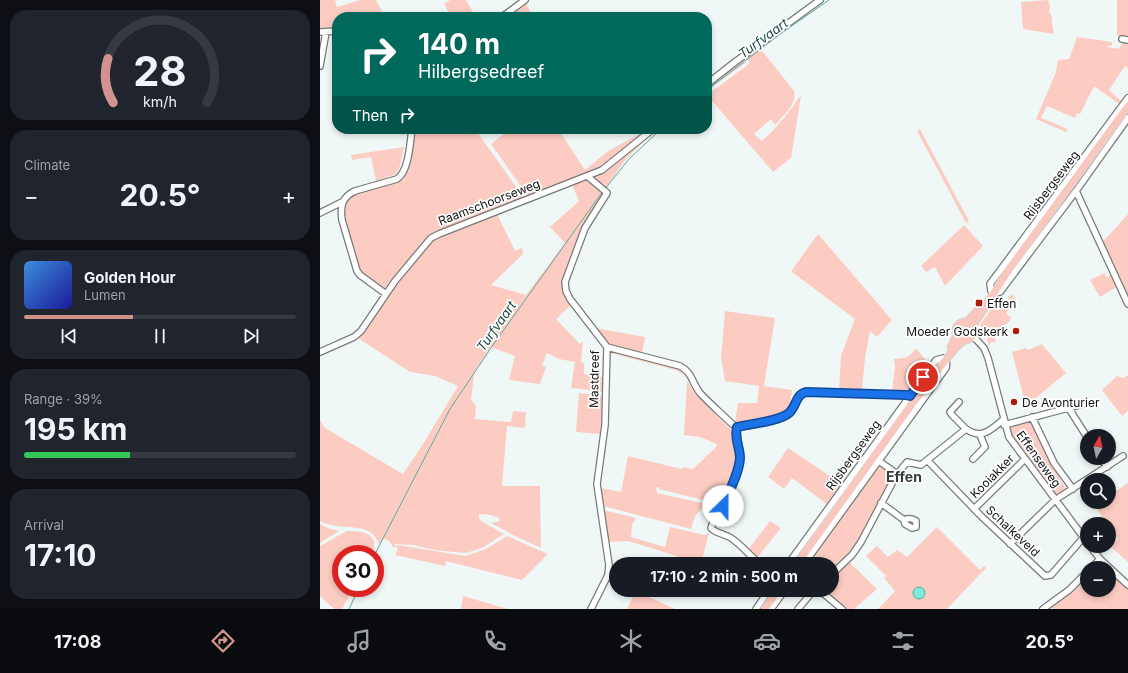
<!DOCTYPE html>
<meta charset="utf-8">
<style>
body{margin:0;font-family:Inter,sans-serif;background:#20242c;color:#f1f3f6;height:100vh;display:flex;flex-direction:column;font-size:15px;white-space:nowrap}
*{box-sizing:border-box;margin:0}
p{font-size:13px;color:#9ea1a6}
.icon{flex:none;width:22px;height:22px;fill:none;stroke:currentColor;stroke-width:2;stroke-linecap:round;stroke-linejoin:round}
.map{position:relative;flex:1;overflow:hidden}
.drawer{display:flex;flex-direction:column;gap:10px;padding:10px;background:#0d0f14;width:320px}
.drawer>*{flex:none}
.hud{position:absolute;left:12px;top:12px;width:380px;height:122px;border-radius:16px;box-shadow:0 2px 6px #0003;background:#00695c;color:#fff;overflow:hidden}
.needle{width:26px;rotate:9deg}
.buttons{position:absolute;left:760px;top:429px;display:grid;gap:8px}
.buttons a{display:grid;place-items:center;width:36px;height:36px;border-radius:50%;background:#171b24;box-shadow:0 2px 6px #0003;font-size:20px}
.speed{position:absolute;left:12px;top:545px;display:flex;gap:8px;font-size:20px;font-weight:700;text-align:center}
.speed>*{display:grid;place-content:center;width:52px;height:52px;border-radius:50%;background:#171b24;box-shadow:0 2px 6px #0003;line-height:1}
.speed .limit{border:6px solid #d22;background:#fff;color:#111}
.pin{position:absolute;display:grid;place-items:center;width:34px;height:34px;color:#fff;margin:-17px;border:2px solid #fff;border-radius:50%;box-shadow:0 1px 4px #0007}
.me{position:absolute;width:44px;margin:-22px;rotate:23deg;stroke-linejoin:round;filter:drop-shadow(0 0 3px #0008)}
.turn{display:flex;align-items:center;gap:14px;height:84px;padding:0 20px;font-size:18px}
.turn .icon{width:52px;height:52px;stroke-width:2.5}
.turn b{display:block;font-size:28px;line-height:34px}
.then{display:flex;align-items:center;height:38px;padding:0 20px;background:#0003;gap:8px;font-size:15px}
.big{font-size:30px;font-weight:700;line-height:1.1}
.drawer .card{flex:1;display:flex;flex-direction:column;justify-content:center;gap:6px;min-width:0;padding:0 14px;border-radius:16px;background:#20242c}
.drawer .dial{align-items:center;gap:0}
.dial svg{height:104px;overflow:visible;fill:none;stroke:#363941;stroke-width:7;stroke-linecap:round;text-anchor:middle}
.dial text{fill:#f1f3f6;stroke:none}
.song{display:flex;align-items:center;gap:12px}
.cover{width:48px;height:48px;border-radius:6px;background:linear-gradient(135deg,hsl(210 70% 55%),hsl(240 70% 35%))}
.played{height:4px;border-radius:2px;background:linear-gradient(90deg,#d2928d 40%,#363941 40%)}
.keys{display:flex;justify-content:space-around;direction:ltr}
.heat{display:flex;justify-content:space-between;align-items:center;font-size:22px;direction:ltr}
.charge{height:6px;border-radius:3px;background:linear-gradient(90deg,#34c759 39%,#363941 0)}
.trip{position:absolute;left:289px;top:557px;width:230px;height:40px;border-radius:20px;background:#171b24;box-shadow:0 2px 6px #0003;font-weight:700;line-height:40px;text-align:center}
.dock{display:flex;height:64px;justify-content:space-around;align-items:center;background:#090b0e;color:#9ea1a6}
.dock .icon{width:28px;height:28px}
.dock .selected{color:#d2928d}
.dock b{font-size:18px;color:#f1f3f6}
main{display:flex;flex:1;min-height:0}
.map>svg:first-child{display:block}
.green{fill:#fcccc3}
.water{fill:#79ecda;stroke:#59ab9e}
.lines{fill:none;stroke-linecap:round;stroke-linejoin:round}
.stream{stroke:#59ab9e;stroke-width:1}
.minor-casing{stroke:#747b79;stroke-width:8}
.major-casing{stroke:#d4d4d4;stroke-width:9}
.minor{stroke:#fff;stroke-width:5.5}
.major{stroke:#f9c7be;stroke-width:7}
.route-casing{stroke:#114b97;stroke-width:10}
.route{stroke:#1a73e8;stroke-width:7}
.poi-dot{fill:#ab1b0c;stroke:#fff;stroke-width:1.5}
.labels{text-anchor:middle;dominant-baseline:central;stroke-width:3.5;stroke-linejoin:round;paint-order:stroke}
.street-label{font-size:12px;fill:#0f1211;stroke:#fff}
.poi-label{font-size:12px;fill:#0f1211;stroke:#fff;text-anchor:start}
.water-label{font-size:13px;font-style:italic;fill:#174a43;stroke:#fff}
.quarter-label{font-size:14px;font-weight:bold;fill:#363c3b;stroke:#fff}
</style>
<main>
<section class="drawer">
<div class="card dial"><svg viewBox="0 0 100 80">
<path d="M14 69A42 42 0 1 1 86 69"/>
<path d="M14 69A42 42 0 0 1 10 35" stroke="#d2928d"/>
<text x="50" y="56" font-size="32" font-weight="700">28</text>
<text x="50" y="72" font-size="11">km/h</text>
</svg></div>
<div class="card"><p>Climate</p>
<div class="heat"><a>−</a><b class="big">20.5°</b><a>+</a></div>
</div>
<div class="card">
<div class="song"><i class="cover"></i><div><b>Golden Hour</b><p>Lumen</p></div></div>
<div class="played"></div>
<div class="keys"><svg class="icon" aria-label="previous" viewBox="0 0 24 24"><path d="M18 5L8 12l10 7zM5 5v14"/></svg><svg class="icon" aria-label="pause" viewBox="0 0 24 24"><path d="M8 5v14M16 5v14"/></svg><svg class="icon" aria-label="next" viewBox="0 0 24 24"><path d="M6 5l10 7-10 7zM19 5v14"/></svg></div>
</div>
<div class="card"><p>Range · 39%</p><b class="big">195 km</b><div class="charge"></div></div>
<div class="card"><p>Arrival</p><b class="big">17:10</b></div>
</section>
<div class="map">
<svg width="808" height="609" viewBox="0 0 808 609">
<rect width="100%" height="100%" fill="#f0f8f7"/>
<path class="green" d="M0,0H15L17,7L40,0H56L65,17H17V28L0,29Z
M130,0H146L156,17H106L103,16L129,13L124,4Z
M728,0L730,6L729,11L732,18V24L734,34L703,29L701,2Z
M797,0H808V39L800,37L797,35Z
M206,3L213,17H185Z
M757,37L792,42V46H787V47L799,49L803,43L808,41V68L805,66L789,90L801,101L799,104L774,86L760,114L757,113L755,118L727,106L721,118L748,129L746,132L716,119L736,72L738,60L749,59Z
M439,47L474,91C478,103 463,116 455,125L451,119L434,134L442,141C453,131 462,121 471,109C475,105 476,99 481,96L471,158L453,172L387,95L429,64V62L424,54Z
M421,56L425,63L387,91V81Z
M94,129H155L204,198L113,233L97,249L63,290L43,275L37,268L25,217V206L29,197L39,192L84,180Z
M190,129H238L265,170L288,151L320,134L284,166L208,196L171,144Z
M332,129H337L306,159L285,189L271,177Z
M600,129L649,221L646,223L597,131Z
M84,147L80,166L76,174L56,181L51,157L32,160L31,155Z
M265,181L269,182L284,193L264,225L244,280L252,304L236,319L260,344L263,341L261,362L264,363V374L284,377L283,392L251,388L255,362L239,359L227,353L222,365L226,367L220,384L189,380L195,356L171,347L153,374L154,375L151,400L156,406L155,419L191,422L193,411L206,412L205,428L187,426L182,486H220L221,548L197,537L171,523L180,521L179,518L171,515L161,514L159,515V518L161,521L184,534L162,548L146,553L114,550L93,545L74,544L76,547L78,545L145,556L166,549L187,536L228,554L202,580L126,561L125,566L75,555L78,548L73,547L68,540L62,539L59,545C51,518 20,533 0,521V420L5,428L83,474L103,444L138,386L115,376L90,372L36,337L83,275L113,240L118,237L177,214L195,251L202,248L203,254L171,285L206,295L245,243L230,227L259,201L252,185Z
M808,214V301L781,244Z
M644,225L663,246L625,286L615,267L606,272L601,266Z
M498,234L572,320L557,337L550,331L545,358L542,391L519,390L521,356L535,319L472,272V270Z
M785,273L786,277L791,275L797,287L780,297L770,280Z
M692,294L696,300L686,313L691,318L689,322L679,329L674,336L676,342H671L669,346L665,332L660,325L680,297L686,301Z
M405,311L455,318L444,386L472,390L469,410L463,413L415,423L418,403H437L439,386L405,381L401,357Z
M275,328L325,337L322,353L289,345Z
M722,344L746,373L706,406L692,352L706,348L708,350Z
M596,348L608,363L587,393L572,392L575,367L574,359C585,358 590,358 596,348Z
M290,350L358,368L366,378L358,371L352,369L290,353Z
M808,375V411L802,416L782,390L797,376L803,378Z
M367,381L374,392L411,430L417,455V461L399,504L339,489V487H336L337,493L386,504L375,516L371,529L283,506L280,488L301,492L308,456L362,469L363,467L373,469L396,447L397,444L380,437L364,435Z
M259,393L283,396L280,434L256,432Z
M706,421L711,423L728,459L746,489L735,497L691,437L686,426Z
M468,448L522,484L507,504L472,478L464,489L448,477Z
M559,464L575,473L539,540L533,548L512,570V564H486Z
M808,483V562L790,546L798,539L776,508L782,502H789V496Z
M283,510L316,518L312,525L311,537L345,547L350,527L384,535L389,533L381,564L315,543L307,541L289,542Z
M450,521L461,528L436,559L427,551Z
M0,524L8,528L19,531L0,543Z
M617,527L660,570L664,566L666,568L627,609H558L575,591L564,578L566,576L546,556L557,546L568,557L577,550L587,557Z
M27,531C37,531 48,531 54,540V548L51,554H21V588H33L22,609H14L0,596V546Z
M527,560L557,589L534,609H523L498,590H512V575Z
M789,570L808,588V609H733L730,606L767,574V590H789Z
M316,591L355,609H307Z
M143,596L188,609H141Z"/>
<path class="water" d="M593 593a6 6 0 1 1 12 0a6 6 0 1 1-12 0Z"/>
<g class="lines">
<path class="stream" d="M387,90L463,32L509,0
M285,189L309,159L341,129
M55,554L130,409L173,345L283,191
M29,609L39,588"/>
<g class="minor-casing">
<path id="minor" d="M182,17L205,0
M0,32L17,31
M802,39L808,40
M0,66L6,32
M387,84L415,62L500,0
M808,98L670,284L671,291L674,294L680,292L756,191L808,118
M267,176L285,191L287,193L265,228L245,282L246,291L250,299L287,347L285,425L277,484L289,565L288,575L271,609
M756,191L808,304
M0,213L22,202
M66,294L40,275L37,271L22,220C20,206 22,197 35,191L77,179C89,171 90,143 92,129
M653,336L664,348L668,358L689,437L767,542
M287,347L360,366C372,372 372,383 380,393C390,404 402,414 412,424C414,425 416,427 418,427C427,427 463,418 469,413C477,406 475,395 486,392L585,395L590,396
M0,352L34,337L41,331L75,281L111,238L119,234L282,170L333,129
M639,402L630,412L632,415L646,429
M748,407L767,437
M712,417L734,463L753,489
M684,425L767,403
M417,427C414,440 422,451 419,461C416,476 409,491 403,505C399,513 393,520 391,528C395,533 405,534 411,538C422,545 430,557 441,564
M781,458L787,467
M653,459L665,447L660,435
M559,461L577,474
M608,461L661,516L725,576L731,575L763,538
M561,503L584,520L585,524L592,528L596,527V521C592,518 589,518 584,520
M654,509L705,459
M690,544L735,500L803,456
M770,546L780,559L808,585
M468,564L616,360L623,358C627,361 627,363 626,368L484,564
M771,568L780,559
M512,574L532,555L541,542L577,474L587,462L601,465L646,429C662,440 670,430 683,420
M494,590L504,594L522,609
M436,609L449,590
M451,609L465,590
M478,609L494,590
M723,609L749,590L767,572"/>
</g>
<g class="major-casing">
<path id="major" d="M636 331a9 9 0 1 1 18 0a9 9 0 1 1-18 0Z
M646,323L657,311
M652,327L690,268L808,106
M631,347L637,335
M477,564L604,387L636,347L644,340
M445,609L458,590"/>
</g>
<use href="#minor" class="minor"/>
<use href="#major" class="major"/>
</g>
<g class="lines">
<g class="route-casing">
<path id="route" d="M403,506C409,491 419,474 420,458C420,447 414,439 417,427C430,424 460,421 469,413C477,406 475,395 486,392L586,395L590,396L603,377"/>
</g>
<use href="#route" class="route"/>
</g>
<g class="poi-dot">
<rect x="655" y="299" width="8" height="8" rx="2"/>
<circle cx="696" cy="331" r="4"/>
<circle cx="694" cy="402" r="4"/>
</g>
<g class="labels">
<g class="street-label">
<text transform="translate(731 185) rotate(-53)">Rijsbergseweg</text>
<text transform="translate(169 202) rotate(-21)">Raamschoorseweg</text>
<text transform="translate(274 379) rotate(-89)">Mastdreef</text>
<text transform="translate(533 455) rotate(-54)">Rijsbergseweg</text>
<text transform="translate(719 459) rotate(54)">Effenseweg</text>
<text transform="translate(672 476) rotate(-45)">Kooiakker</text>
<text transform="translate(693 531) rotate(43)">Schalkeveld</text>
</g>
<g class="poi-label">
<text x="667" y="303">Effen</text>
<text x="688" y="331" text-anchor="end">Moeder Godskerk</text>
<text x="702" y="402">De Avonturier</text>
</g>
<g class="water-label">
<text transform="translate(443 38) rotate(-36)">Turfvaart</text>
<text transform="translate(176 326) rotate(-55)">Turfvaart</text>
</g>
<g class="quarter-label">
<text x="584" y="476">Effen</text>
</g>
</g>
</svg>
<div class="buttons">
<a><svg class="needle" viewBox="-14 -14 28 28"><path d="M0-13l5 13h-10z" fill="#e53935"/><path d="M0 13l5-13h-10z" fill="#9ea1a6"/></svg></a>
<a><svg class="icon" aria-label="search" viewBox="0 0 24 24"><circle cx="10" cy="10" r="6"/><path d="M15 15l6 6"/></svg></a>
<a>+</a>
<a>−</a>
</div>
<div class="speed"><div class="limit">30</div></div>
<div class="pin" style="left:603px;top:377px;background:#d93025"><svg class="icon" aria-label="arrive" viewBox="0 0 24 24"><path d="M6 21V4h12l-3 4 3 4H6"/></svg></div>
<svg class="me" style="left:403px;top:506px" viewBox="-20 -20 40 40"><circle r="19" fill="#fff"/><path d="M0-13L10 11 0 6-10 11z" fill="#1a73e8"/></svg>
<div class="trip">17:10 · 2 min · 500 m</div>
<div class="hud">
<div class="turn"><svg class="icon" aria-label="right" viewBox="0 0 24 24"><path d="M7 20v-9h11M14 6l5 5-5 5"/></svg><div><b>140 m</b>Hilbergsedreef</div></div>
<div class="then">Then<svg class="icon" aria-label="right" viewBox="0 0 24 24"><path d="M7 20v-9h11M14 6l5 5-5 5"/></svg></div>
</div>
</div>
</main>
<nav class="dock">
<b>17:08</b>
<svg class="icon selected" aria-label="directions" viewBox="0 0 24 24"><path d="M12 3l9 9-9 9-9-9zM9 14v-3h6M13 9l2 2-2 2"/></svg>
<svg class="icon" aria-label="music" viewBox="0 0 24 24"><path d="M9 18V5l10-2v13"/><circle cx="6" cy="18" r="3"/><circle cx="16" cy="16" r="3"/></svg>
<svg class="icon" aria-label="phone" viewBox="0 0 24 24"><path d="M5 4h4l2 5-3 2q2 4 5 5l2-3 5 2v4C11 20 4 13 5 4z"/></svg>
<svg class="icon" aria-label="climate" viewBox="0 0 24 24"><path d="M12 3v18M4 7l16 10M4 17L20 7"/></svg>
<svg class="icon" aria-label="car" viewBox="0 0 24 24"><path d="M5 17H2v-5l4-1 3-4h7l3 4 3 1v5h-3M9 17h6M6 11h13"/><circle cx="7" cy="17" r="2"/><circle cx="17" cy="17" r="2"/></svg>
<svg class="icon" aria-label="filters" viewBox="0 0 24 24"><path d="M4 7h16M4 17h16"/><circle cx="9" cy="7" r="2"/><circle cx="15" cy="17" r="2"/></svg>
<b>20.5°</b>
</nav>
